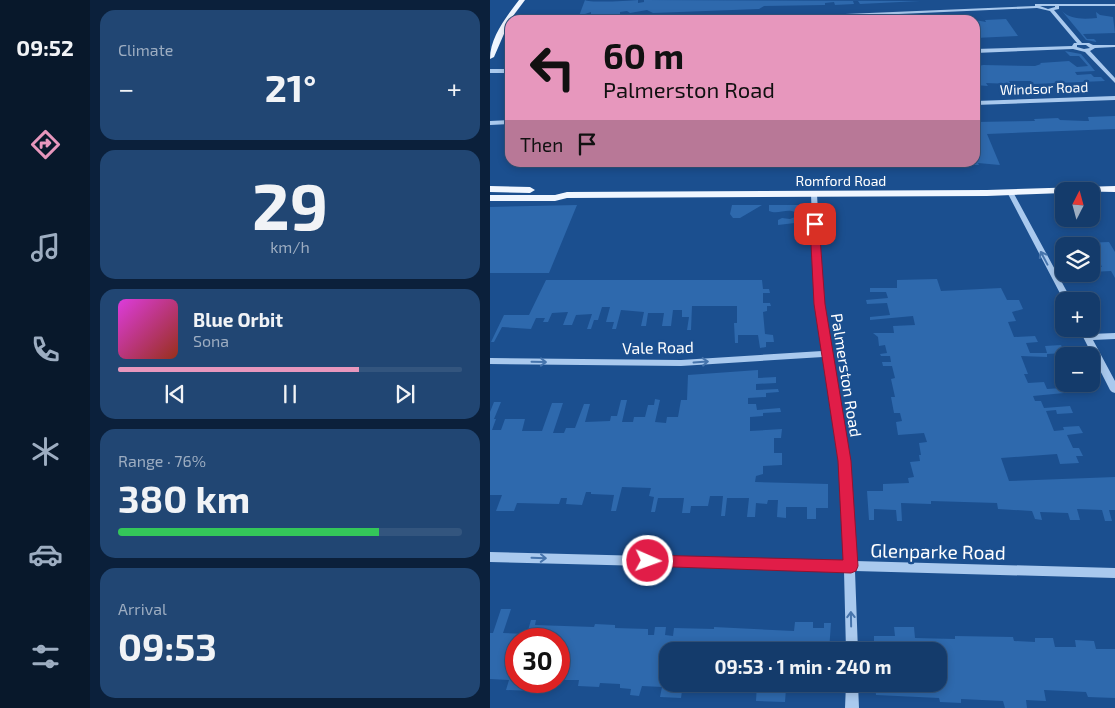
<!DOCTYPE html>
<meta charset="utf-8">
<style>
body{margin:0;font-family:"Exo 2",sans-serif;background:#214673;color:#f1f3f6;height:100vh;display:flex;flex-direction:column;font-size:19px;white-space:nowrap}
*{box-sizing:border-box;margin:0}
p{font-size:16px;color:#9dadc1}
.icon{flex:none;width:28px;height:28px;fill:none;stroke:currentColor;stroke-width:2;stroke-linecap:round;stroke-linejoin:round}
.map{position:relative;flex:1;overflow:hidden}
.sheet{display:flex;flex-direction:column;gap:10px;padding:10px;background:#0b203b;width:400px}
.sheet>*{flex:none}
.top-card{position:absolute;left:15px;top:15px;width:475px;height:152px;border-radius:15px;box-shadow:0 2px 8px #0003,0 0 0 1px #33557e;background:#e797bd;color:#111;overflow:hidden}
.needle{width:32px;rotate:6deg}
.tools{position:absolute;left:565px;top:182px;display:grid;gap:10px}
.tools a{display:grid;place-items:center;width:45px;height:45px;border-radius:10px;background:#143b6b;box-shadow:0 2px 8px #0003,0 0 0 1px #33557e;font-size:25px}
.speed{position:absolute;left:15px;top:628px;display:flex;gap:10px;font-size:25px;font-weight:700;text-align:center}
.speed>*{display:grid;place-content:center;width:65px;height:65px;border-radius:50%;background:#143b6b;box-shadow:0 2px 8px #0003,0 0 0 1px #33557e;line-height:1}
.speed .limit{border:8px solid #d22;background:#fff;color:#111}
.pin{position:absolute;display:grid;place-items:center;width:42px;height:42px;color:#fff;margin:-21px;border-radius:10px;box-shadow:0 2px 8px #0006}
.me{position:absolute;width:55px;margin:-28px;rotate:92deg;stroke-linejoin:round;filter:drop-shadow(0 0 4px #0008)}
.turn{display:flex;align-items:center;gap:18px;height:105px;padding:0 15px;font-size:22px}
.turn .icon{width:65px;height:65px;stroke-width:2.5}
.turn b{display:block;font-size:35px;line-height:42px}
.then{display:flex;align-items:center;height:48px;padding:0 15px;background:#0003;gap:10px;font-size:19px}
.big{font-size:38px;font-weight:700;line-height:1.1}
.sheet .card{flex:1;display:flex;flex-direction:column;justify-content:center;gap:8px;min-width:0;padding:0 18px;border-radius:15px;background:#214673}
.sheet .dial{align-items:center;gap:0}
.dial b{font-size:65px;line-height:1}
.song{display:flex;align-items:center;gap:15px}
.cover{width:60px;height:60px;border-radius:8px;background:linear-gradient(135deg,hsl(300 70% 55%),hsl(10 70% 35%))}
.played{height:5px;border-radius:2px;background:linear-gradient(90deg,#e797bd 70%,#33557e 70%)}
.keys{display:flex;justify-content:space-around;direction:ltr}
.heat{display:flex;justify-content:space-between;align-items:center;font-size:28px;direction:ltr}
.charge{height:8px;border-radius:4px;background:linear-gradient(90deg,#34c759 76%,#33557e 0)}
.trip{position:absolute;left:169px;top:642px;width:288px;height:50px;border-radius:15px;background:#143b6b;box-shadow:0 2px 8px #0003,0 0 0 1px #33557e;font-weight:700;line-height:50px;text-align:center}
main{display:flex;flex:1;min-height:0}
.menu{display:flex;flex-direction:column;width:90px;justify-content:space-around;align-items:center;background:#08182b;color:#9dadc1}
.menu .icon{width:35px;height:35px}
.menu .on{color:#e797bd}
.menu b{font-size:22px;color:#f1f3f6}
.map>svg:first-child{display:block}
.green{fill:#2e69ad}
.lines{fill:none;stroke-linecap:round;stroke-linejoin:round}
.minor{fill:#a9c9ee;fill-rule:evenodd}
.major{fill:#f0f6ff;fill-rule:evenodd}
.oneway{stroke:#4674ac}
.route{fill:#e11d48;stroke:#92132f}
.labels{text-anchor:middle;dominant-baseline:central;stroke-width:5;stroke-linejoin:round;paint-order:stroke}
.far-street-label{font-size:14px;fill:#fff;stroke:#1b4f8f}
.street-label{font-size:16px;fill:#fff;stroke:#1b4f8f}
.near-street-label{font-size:19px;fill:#fff;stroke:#1b4f8f}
</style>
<main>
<nav class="menu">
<b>09:52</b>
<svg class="icon on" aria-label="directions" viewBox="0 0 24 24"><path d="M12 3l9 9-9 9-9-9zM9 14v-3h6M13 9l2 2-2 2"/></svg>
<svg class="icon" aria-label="music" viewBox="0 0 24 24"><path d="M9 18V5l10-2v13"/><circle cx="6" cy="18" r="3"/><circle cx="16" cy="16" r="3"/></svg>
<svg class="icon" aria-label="phone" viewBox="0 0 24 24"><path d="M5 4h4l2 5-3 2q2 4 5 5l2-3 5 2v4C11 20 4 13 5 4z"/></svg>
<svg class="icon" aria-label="climate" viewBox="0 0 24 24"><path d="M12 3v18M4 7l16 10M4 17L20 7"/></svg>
<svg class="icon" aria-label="car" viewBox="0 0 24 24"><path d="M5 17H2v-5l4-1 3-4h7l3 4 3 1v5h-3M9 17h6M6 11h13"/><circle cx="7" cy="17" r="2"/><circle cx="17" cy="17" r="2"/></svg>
<svg class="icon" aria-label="filters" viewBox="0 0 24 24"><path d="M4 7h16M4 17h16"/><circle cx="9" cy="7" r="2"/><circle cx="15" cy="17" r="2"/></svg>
</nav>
<section class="sheet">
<div class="card"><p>Climate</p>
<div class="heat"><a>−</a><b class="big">21°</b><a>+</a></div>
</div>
<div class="card dial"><b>29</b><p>km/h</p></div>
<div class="card">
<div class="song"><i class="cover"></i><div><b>Blue Orbit</b><p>Sona</p></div></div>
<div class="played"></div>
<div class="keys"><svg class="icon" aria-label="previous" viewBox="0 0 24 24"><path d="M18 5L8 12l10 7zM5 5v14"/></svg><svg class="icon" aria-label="pause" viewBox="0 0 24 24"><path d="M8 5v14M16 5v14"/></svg><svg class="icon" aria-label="next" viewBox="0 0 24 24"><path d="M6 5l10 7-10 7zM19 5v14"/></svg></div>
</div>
<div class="card"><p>Range · 76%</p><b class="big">380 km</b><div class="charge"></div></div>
<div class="card"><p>Arrival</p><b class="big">09:53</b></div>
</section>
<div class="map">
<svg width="625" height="708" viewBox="0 0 625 708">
<rect width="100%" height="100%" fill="#1b4f8f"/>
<path class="green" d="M95,0C99,3 138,1 148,0V3L154,2V0L430,1L370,4L368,1H363L364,4L345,5L344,2L335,3V5L274,6L269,9L163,13L157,10L140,13L137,11L130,12V14L101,15V12L89,16Z
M572,11C580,20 595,19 607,18L606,12L610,15L623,17L625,33L593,34L597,39H604L607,42L596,40Z
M516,19L528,36L485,38V20L496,22L495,20Z
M575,51L591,54L605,71L585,72L587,75L601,74L604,77H611L615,81L543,84L541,81H519L521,84L496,83L498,86L485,85V67L493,65L545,66L551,64L550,63L579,61L587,67L598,66L589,56H580Z
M625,116V129L497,134L510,165L488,163L489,165H481L480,163L485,162V122L545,121L544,119L568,118L570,120L595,121H599L598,117Z
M154,163L311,162V163L310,166L303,165V163H291V165L213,166V164L186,166Z
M87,205L59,273H0V207Z
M242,205H272L250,218H243L240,214Z
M279,205H313V222L288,225V220L292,218L300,219L305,217V212C296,208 288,215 279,211Z
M619,242L625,252V278L621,271L601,272V267H612L608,258H601V246H595L593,243Z
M447,279L451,291L511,288L517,300H529L533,309L522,312L526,321L518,322L524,337L545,336L548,342L536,343L540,353H557L555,346L571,345L575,353L557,354V357L531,356L538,374H534L538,383L554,382L557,389L572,388L574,393L543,396L545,401H551L554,408L580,406L583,413L567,414L566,410L556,411L564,431L574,430L573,427L589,426L593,433L577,435L583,448H589L593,456H586L589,463L570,464L567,454L511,458L519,481L625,477V510H619L622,521H615L612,510L587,509L590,520H580L578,513L550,512L552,520L545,519L542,511L508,509L507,503L441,501V504L411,503L412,521H407L406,510L384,509V520H379L377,491H393V484L419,483L418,478L424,477L420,462L430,461L429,455H431L429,443L437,442L434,433L408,435L406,422L412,421L410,413H404L401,397H405L401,379L405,378L402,366H393L392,362H401L400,356H391L390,354L397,353L395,345L389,346L388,337L383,333H404L403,326L425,325L423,316L380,320V317L400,315L397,303L377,304L376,300L398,298L396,292H380V288H407V280Z
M56,280H272L273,289H279L280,293H273V303H280L281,306H277V311L273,312L275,334L283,335L284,342H276V347L270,348L268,335H248V343H245L244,323H247V306H202L201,330H197L199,317H192V310H183L181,326H172L174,313H158L156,326H151L154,312L131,310L126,329H122L124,322H116L120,307H112L108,320H104L101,329H97L102,314L86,315L82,325H73L78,312L62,313L58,322H53L55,318H46L41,329L12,327L4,342H1L14,315H39Z
M268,370V378L286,377V383L266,384V390L288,389L289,392L276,393V397L258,398V404H266L267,410L290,408L291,412L273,413V416L260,417V431L292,429L291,438H284V453H292V465L273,466V474L266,476L265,482L338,484V508H326V519H317V507H296V518L287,517L288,500H278L277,504L266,503L265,517H257L259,498H237L235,516H231L233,496H220L218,506H201L200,513H192L194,498H168L165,512H161L164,497L159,496L161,488L132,487L126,511H121L124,495L101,494V492H96L92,505L76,504L77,498H71L69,504L27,503L24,511H6L12,495H0V412L4,402H11L4,419H6L2,430H11L15,419H35L32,431H52L62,403H73L63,433H74L76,428H85L94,404H100L95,422L120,421L121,416H127L131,400H137L132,422H143L144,417H155L158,405H164L165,399L170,400L165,422L176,423L177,417H188L191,400H197L198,375Z
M11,609H21L13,633L37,634L41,620H46L45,625L104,627L105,624L125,625V628L158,629V635H164L165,627H176L175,635L183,636L184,628L224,629V627L304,631L305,622H323V628H334V623H341L339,651H178V684H193L191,698L170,697L172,687L152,686L149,696L140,695L141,689L130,688V684L110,683L109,687L88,686L89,680H70L69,639H26V681H47L45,691L16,690L19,680L0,679V633H3Z
M404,627H424L425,638L465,639V636L523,637L524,641L545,642V638H563L565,647H586L585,640L604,641L606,649H625V698L598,697L596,692L554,690L556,701L536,700L537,708H515L513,701L471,699V703L450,702L449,698L386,695L385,684H448V651H384V636H405Z
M267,684H338V686H318L317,690L296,689L295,702L266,701Z"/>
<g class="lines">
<path class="minor" d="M545,4H625V6H569V9L564,10L592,43H599L603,45H625V47L605,48L600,51L625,78V83L595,52L583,49L485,53V49L582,46L584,43H587L560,11L547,8L271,20H236L238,19L545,6ZM550,6H565V7L558,9ZM587,45H596L600,48L594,49L587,47Z
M20,28V30L12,31L10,30Z
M0,69H20V73H0Z
M625,96V100L485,105V101Z
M20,120V124L0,125V121Z
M520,190L523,192L582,301H574L517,192Z
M324,192L327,194L333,304L362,485L365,561L625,568V578L365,571L368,651H356L354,571L0,562V552L354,561L352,485L333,357L191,366L0,364V358L191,360L332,351L325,304L321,194Z
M589,329H597L600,334L625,333V339L603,340L625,381V393L622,392L620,390Z
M356,684H368L369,708H355Z"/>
<path class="major" d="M29,0H35L20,20L4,57L0,59C0,37 16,17 29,0Z
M0,186L40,187L45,190L40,193L0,192Z
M625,186V192L574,191V193L497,196L77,198L65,201H0V195H65L77,192L497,190Z"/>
</g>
<defs><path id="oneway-shaft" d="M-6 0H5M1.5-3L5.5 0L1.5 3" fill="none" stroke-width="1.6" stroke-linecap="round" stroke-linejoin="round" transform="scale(1.25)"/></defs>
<g class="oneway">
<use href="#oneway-shaft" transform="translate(554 258) rotate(-118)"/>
<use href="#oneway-shaft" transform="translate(49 362) rotate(1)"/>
<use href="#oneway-shaft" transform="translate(211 362) rotate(-4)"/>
<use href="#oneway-shaft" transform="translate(49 558) rotate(2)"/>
<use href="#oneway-shaft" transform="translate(361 619) rotate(-91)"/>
</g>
<path class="route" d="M325,222L329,224L335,304L361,461L368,566L366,571L361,573L153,566L151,561L153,557L158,555L353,560L348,461L324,304L320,224Z"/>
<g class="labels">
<g class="far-street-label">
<text transform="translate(554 88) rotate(-2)">Windsor Road</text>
<text x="351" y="180">Romford Road</text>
</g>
<g class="street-label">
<text transform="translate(168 347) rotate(-1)">Vale Road</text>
<text transform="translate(357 375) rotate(81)">Palmerston Road</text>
</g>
<g class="near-street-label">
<text transform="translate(448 551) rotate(1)">Glenparke Road</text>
</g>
</g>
</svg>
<div class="tools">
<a><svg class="needle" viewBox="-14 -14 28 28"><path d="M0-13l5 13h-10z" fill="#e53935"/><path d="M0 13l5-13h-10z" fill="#9dadc1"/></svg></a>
<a><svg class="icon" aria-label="layers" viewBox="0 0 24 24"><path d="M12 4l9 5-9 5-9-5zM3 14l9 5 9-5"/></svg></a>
<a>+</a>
<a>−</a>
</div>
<div class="speed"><div class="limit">30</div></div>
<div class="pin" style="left:325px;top:224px;background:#d93025"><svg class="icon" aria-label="arrive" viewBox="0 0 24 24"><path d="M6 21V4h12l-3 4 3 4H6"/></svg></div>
<svg class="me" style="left:158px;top:561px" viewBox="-20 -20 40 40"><circle r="17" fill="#e11d48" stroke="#fff" stroke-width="3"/><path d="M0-11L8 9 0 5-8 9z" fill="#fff"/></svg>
<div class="trip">09:53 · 1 min · 240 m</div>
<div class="top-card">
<div class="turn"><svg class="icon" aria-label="left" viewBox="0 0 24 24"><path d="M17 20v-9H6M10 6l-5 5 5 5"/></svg><div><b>60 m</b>Palmerston Road</div></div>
<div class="then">Then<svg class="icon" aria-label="arrive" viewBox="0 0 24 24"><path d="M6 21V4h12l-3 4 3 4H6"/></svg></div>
</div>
</div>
</main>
